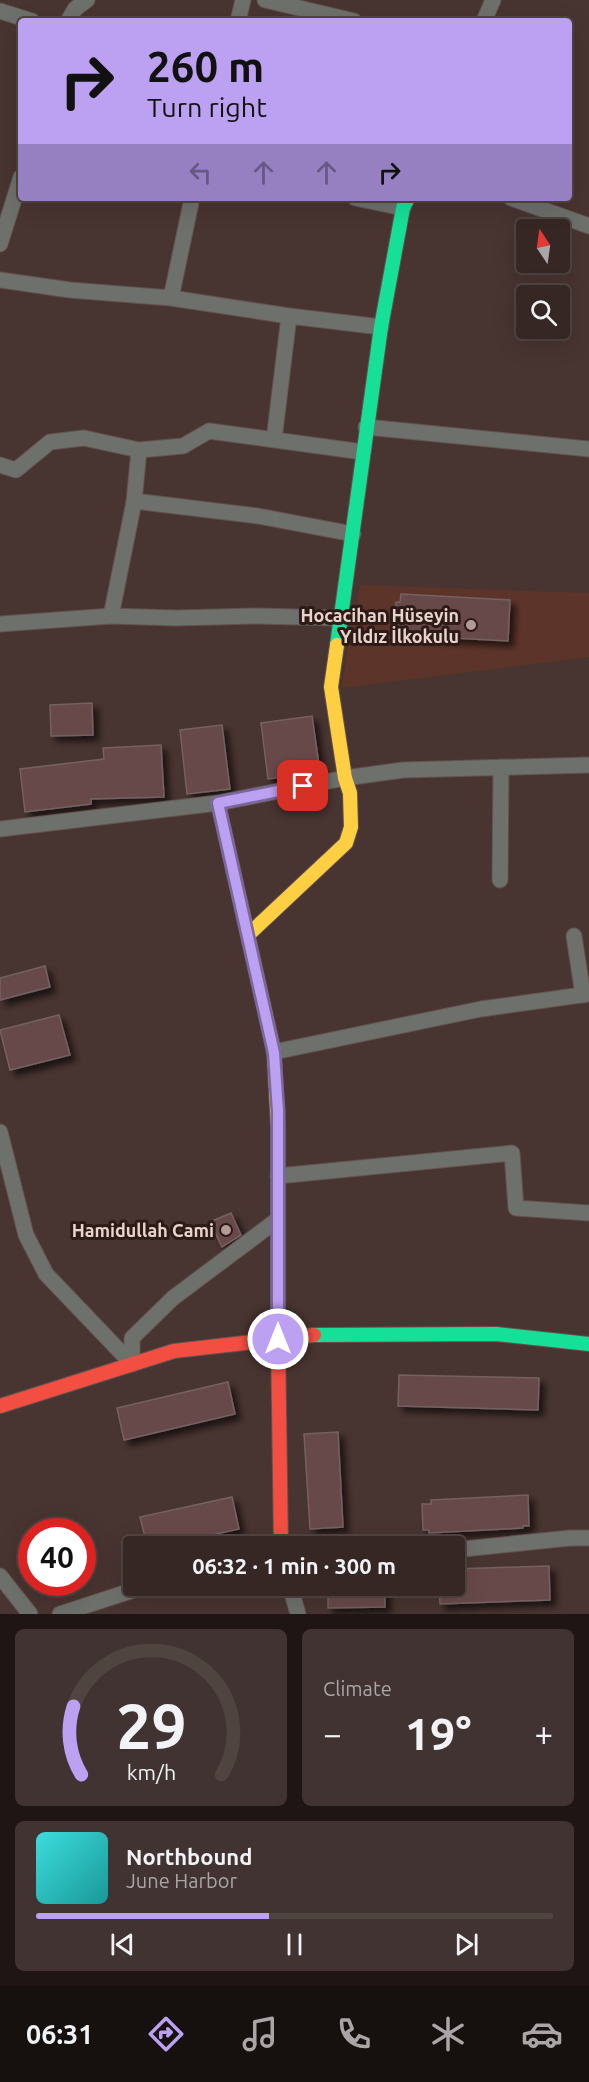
<!DOCTYPE html>
<meta charset="utf-8">
<style>
body{margin:0;font-family:Ubuntu,sans-serif;background:#413331;color:#f1f3f6;height:100vh;display:flex;flex-direction:column;font-size:22px;white-space:nowrap}
*{box-sizing:border-box;margin:0}
p{font-size:20px;color:#aaa5a6}
.icon{flex:none;width:33px;height:33px;fill:none;stroke:currentColor;stroke-width:2;stroke-linecap:round;stroke-linejoin:round}
.map{position:relative;height:1614px;overflow:hidden}
.panel{display:flex;flex-direction:column;gap:15px;padding:15px;background:#1e1514;flex:1}
.panel>*{flex:none}
.top-card{position:absolute;left:18px;top:18px;width:554px;height:183px;border-radius:6px;box-shadow:0 6px 24px #0002,0 0 0 2px #504441;background:#bca0f2;color:#111;overflow:hidden}
.needle{width:39px;rotate:347deg}
.controls{position:absolute;left:516px;top:219px;display:grid;gap:12px}
.controls a{display:grid;place-items:center;width:54px;height:54px;border-radius:6px;background:#362724;box-shadow:0 6px 24px #0002,0 0 0 2px #504441;font-size:30px}
.speed{position:absolute;left:18px;top:1518px;display:flex;gap:12px;font-size:30px;font-weight:700;text-align:center}
.speed>*{display:grid;place-content:center;width:78px;height:78px;border-radius:50%;background:#362724;box-shadow:0 6px 24px #0002,0 0 0 2px #504441;line-height:1}
.speed .limit{border:9px solid #d22;background:#fff;color:#111}
.pin{position:absolute;display:grid;place-items:center;width:51px;height:51px;color:#fff;margin:-26px;border-radius:12px;box-shadow:0 3px 9px #0006}
.me{position:absolute;width:66px;margin:-33px;rotate:0deg;stroke-linejoin:round;filter:drop-shadow(0 0 4px #0008)}
.turn{display:flex;align-items:center;gap:21px;height:126px;padding:0 30px;font-size:27px}
.turn .icon{width:78px;height:78px;stroke-width:2.5}
.turn b{display:block;font-size:42px;line-height:51px}
.lanes{display:flex;align-items:center;height:57px;padding:0 30px;background:#0003;justify-content:center;gap:30px;direction:ltr}
.lanes .off{opacity:.35}
.big{font-size:45px;font-weight:700;line-height:1.1}
.panel .widget{flex:1;display:flex;flex-direction:column;justify-content:center;gap:9px;min-width:0;padding:0 21px;border-radius:9px;background:#413331}
.panel .dial{align-items:center;gap:0}
.dial svg{height:156px;overflow:visible;fill:none;stroke:#504441;stroke-width:7;stroke-linecap:round;text-anchor:middle}
.dial text{fill:#f1f3f6;stroke:none}
.song{display:flex;align-items:center;gap:18px}
.cover{width:72px;height:72px;border-radius:9px;background:linear-gradient(135deg,hsl(180 70% 55%),hsl(180 70% 35%))}
.played{height:6px;border-radius:3px;background:linear-gradient(90deg,#bca0f2 45%,#504441 45%)}
.keys{display:flex;justify-content:space-around;direction:ltr}
.heat{display:flex;justify-content:space-between;align-items:center;font-size:33px;direction:ltr}
.panel .tiles{flex:1;display:grid;gap:15px;grid-template-columns:1fr 1fr}
.widget:last-child{grid-column:span 2}
.trip{position:absolute;left:123px;top:1536px;width:342px;height:60px;border-radius:6px;background:#362724;box-shadow:0 6px 24px #0002,0 0 0 2px #504441;font-weight:700;line-height:60px;text-align:center}
.tab-bar{display:flex;height:96px;justify-content:space-around;align-items:center;background:#16100e;color:#aaa5a6}
.tab-bar .icon{width:42px;height:42px}
.tab-bar .active{color:#bca0f2}
.tab-bar b{font-size:27px;color:#f1f3f6}
.map>svg:first-child{display:block}
.built{fill:#5d342a}
.building{fill:#68484a;stroke:#746261;stroke-width:1.5;filter:url(#shadow)}
.lines{fill:none;stroke-linecap:round;stroke-linejoin:round}
.street-casing{stroke:#63524e;stroke-width:17}
.fast-casing{stroke:#63524e;stroke-width:16}
.slow-casing{stroke:#63524e;stroke-width:16}
.jam-casing{stroke:#63524e;stroke-width:16}
.street{stroke:#6e706c;stroke-width:15}
.fast{stroke:#16e098;stroke-width:14}
.slow{stroke:#ffcf43;stroke-width:14}
.jam{stroke:#f24e42;stroke-width:14}
.route-casing{stroke:#7a689d;stroke-width:15}
.route{stroke:#bca0f2;stroke-width:10}
.poi-dot{fill:#b29b96;stroke:#2c1b17;stroke-width:2}
.labels{text-anchor:middle;dominant-baseline:central;stroke-width:6;stroke-linejoin:round;paint-order:stroke}
.poi-label{font-size:18px;font-weight:bold;fill:#ebd3cd;stroke:#2c1b17;text-anchor:end}
</style>
<div class="map">
<svg width="589" height="1614" viewBox="0 0 589 1614">
<defs>
<filter id="shadow"><feDropShadow dx="5.5" dy="5.5" stdDeviation="3" flood-color="#0009"/></filter>
</defs>
<rect width="100%" height="100%" fill="#483430"/>
<path class="built" d="M360,585L589,593V657L341,688Z"/>
<path class="building" d="M401,594L510,600L508,641L399,635V619H395L396,602H400Z
M92,703L93,735L51,736L50,705Z
M312,716L320,772L268,779L261,723Z
M222,725L230,789L187,794L180,730Z
M161,745L164,797L91,799V804L25,812L20,769L104,759L103,748Z
M45,966L50,987L0,1000V978Z
M59,1015L70,1055L10,1070L0,1030Z
M231,1213L241,1235L222,1247L210,1222Z
M399,1375L539,1378L538,1410L398,1406Z
M228,1382L235,1414L124,1440L117,1408Z
M338,1432L343,1527L310,1529L304,1434Z
M528,1495L529,1526H523V1528L429,1533V1530H423L422,1504H431V1500Z
M232,1497L239,1529L163,1546H147L140,1517Z
M549,1566L550,1600L440,1604L439,1586H454V1569Z
M328,1586H385V1607L328,1608Z"/>
<g class="lines">
<g class="street-casing">
<path id="street" d="M265,0L354,21
M0,11L32,21
M68,21L75,9L87,0
M238,21L243,0
M484,21L493,0
M355,198L403,208
M511,198L589,226
M0,244L21,177
M0,280L70,290L171,298L289,316L381,327
M171,298L192,198
M366,427L589,449
M274,440L289,316
M0,465L16,470L50,442L84,438L139,450L183,446L209,431L363,452
M134,501L258,516L353,534
M111,616L134,502L139,450
M0,624L111,616L176,618L255,616L341,618
M0,829L218,803L345,778L403,770L589,765
M500,880L501,767
M574,936L583,995
M274,1052L481,1009L589,994
M0,1132L26,1235L46,1274L132,1364
M278,1176L512,1153L516,1208L589,1213
M132,1364V1338L173,1298L277,1220
M454,1550L570,1538H589
M0,1576L30,1614
M290,1586L298,1614
M60,1614L146,1586"/>
</g>
<g class="fast-casing">
<path id="fast" d="M337,645L381,327L403,208L408,198
M314,1335L496,1334L589,1344"/>
</g>
<g class="slow-casing">
<path id="slow" d="M218,803L274,1052L278,1128
M248,935L346,843L351,827L350,793L345,778L331,687L337,645"/>
</g>
<g class="jam-casing">
<path id="jam" d="M278,1128V1339L281,1546
M0,1406L174,1351L314,1335"/>
</g>
<use href="#street" class="street"/>
<use href="#fast" class="fast"/>
<use href="#slow" class="slow"/>
<use href="#jam" class="jam"/>
</g>
<g class="lines">
<g class="route-casing">
<path id="route" d="M278,1339V1111L274,1053L218,803L303,786"/>
</g>
<use href="#route" class="route"/>
</g>
<g class="poi-dot">
<circle cx="471" cy="625" r="6"/>
<circle cx="226" cy="1230" r="6"/>
</g>
<g class="labels">
<g class="poi-label">
<text x="459" y="615">Hocacihan Hüseyin<tspan x="459" dy="21">Yıldız İlkokulu</tspan></text>
<text x="214" y="1230">Hamidullah Cami</text>
</g>
</g>
</svg>
<div class="controls">
<a><svg class="needle" viewBox="-14 -14 28 28"><path d="M0-13l5 13h-10z" fill="#e53935"/><path d="M0 13l5-13h-10z" fill="#aaa5a6"/></svg></a>
<a><svg class="icon" aria-label="search" viewBox="0 0 24 24"><circle cx="10" cy="10" r="6"/><path d="M15 15l6 6"/></svg></a>
</div>
<div class="speed"><div class="limit">40</div></div>
<div class="pin" style="left:303px;top:786px;background:#d93025"><svg class="icon" aria-label="arrive" viewBox="0 0 24 24"><path d="M6 21V4h12l-3 4 3 4H6"/></svg></div>
<svg class="me" style="left:278px;top:1339px" viewBox="-20 -20 40 40"><circle r="17" fill="#bca0f2" stroke="#fff" stroke-width="3"/><path d="M0-11L8 9 0 5-8 9z" fill="#fff"/></svg>
<div class="trip">06:32 · 1 min · 300 m</div>
<div class="top-card">
<div class="turn"><svg class="icon" aria-label="right" viewBox="0 0 24 24"><path d="M7 20v-9h11M14 6l5 5-5 5"/></svg><div><b>260 m</b>Turn right</div></div>
<div class="lanes"><svg class="icon off" aria-label="left" viewBox="0 0 24 24"><path d="M17 20v-9H6M10 6l-5 5 5 5"/></svg><svg class="icon off" aria-label="ahead" viewBox="0 0 24 24"><path d="M12 20V5M6 11l6-6 6 6"/></svg><svg class="icon off" aria-label="ahead" viewBox="0 0 24 24"><path d="M12 20V5M6 11l6-6 6 6"/></svg><svg class="icon" aria-label="right" viewBox="0 0 24 24"><path d="M7 20v-9h11M14 6l5 5-5 5"/></svg></div>
</div>
</div>
<section class="panel">
<div class="tiles">
<div class="widget dial"><svg viewBox="0 0 100 80">
<path d="M14 69A42 42 0 1 1 86 69"/>
<path d="M14 69A42 42 0 0 1 10 34" stroke="#bca0f2"/>
<text x="50" y="56" font-size="32" font-weight="700">29</text>
<text x="50" y="72" font-size="11">km/h</text>
</svg></div>
<div class="widget"><p>Climate</p>
<div class="heat"><a>−</a><b class="big">19°</b><a>+</a></div>
</div>
<div class="widget">
<div class="song"><i class="cover"></i><div><b>Northbound</b><p>June Harbor</p></div></div>
<div class="played"></div>
<div class="keys"><svg class="icon" aria-label="previous" viewBox="0 0 24 24"><path d="M18 5L8 12l10 7zM5 5v14"/></svg><svg class="icon" aria-label="pause" viewBox="0 0 24 24"><path d="M8 5v14M16 5v14"/></svg><svg class="icon" aria-label="next" viewBox="0 0 24 24"><path d="M6 5l10 7-10 7zM19 5v14"/></svg></div>
</div>
</div>
</section>
<nav class="tab-bar">
<b>06:31</b>
<svg class="icon active" aria-label="directions" viewBox="0 0 24 24"><path d="M12 3l9 9-9 9-9-9zM9 14v-3h6M13 9l2 2-2 2"/></svg>
<svg class="icon" aria-label="music" viewBox="0 0 24 24"><path d="M9 18V5l10-2v13"/><circle cx="6" cy="18" r="3"/><circle cx="16" cy="16" r="3"/></svg>
<svg class="icon" aria-label="phone" viewBox="0 0 24 24"><path d="M5 4h4l2 5-3 2q2 4 5 5l2-3 5 2v4C11 20 4 13 5 4z"/></svg>
<svg class="icon" aria-label="climate" viewBox="0 0 24 24"><path d="M12 3v18M4 7l16 10M4 17L20 7"/></svg>
<svg class="icon" aria-label="car" viewBox="0 0 24 24"><path d="M5 17H2v-5l4-1 3-4h7l3 4 3 1v5h-3M9 17h6M6 11h13"/><circle cx="7" cy="17" r="2"/><circle cx="17" cy="17" r="2"/></svg>
</nav>
